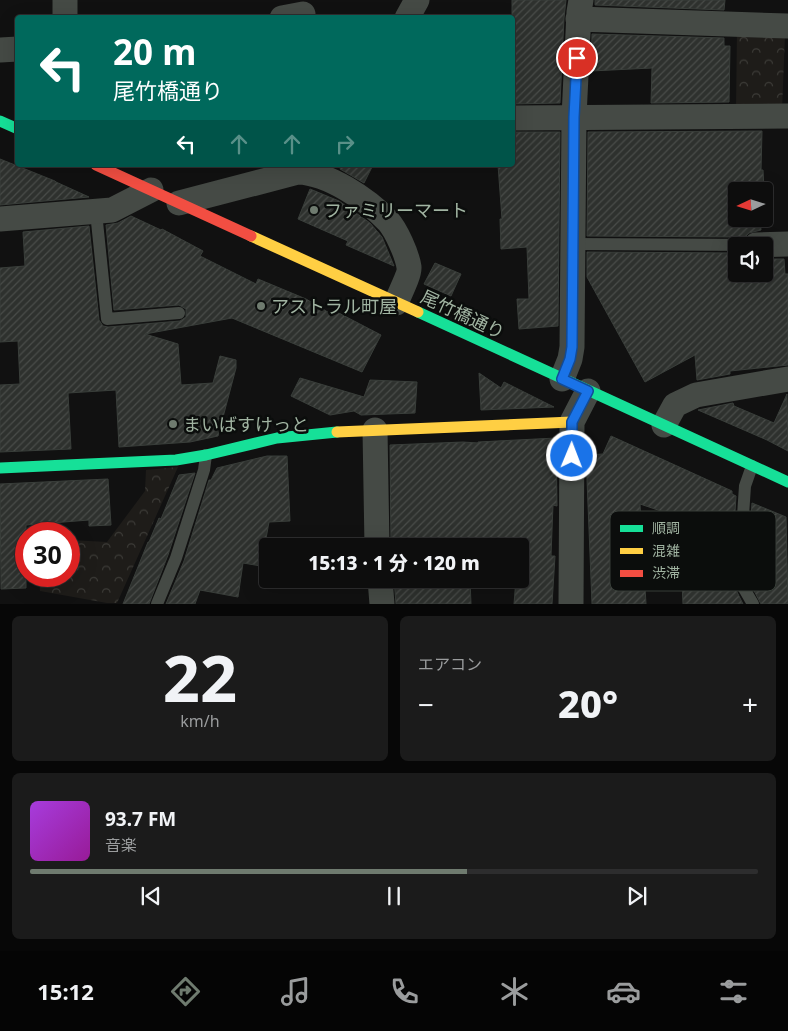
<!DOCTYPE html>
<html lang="ja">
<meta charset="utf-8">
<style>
body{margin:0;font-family:"Noto Sans","Noto Sans JP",sans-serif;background:#1b1b1b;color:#f1f3f6;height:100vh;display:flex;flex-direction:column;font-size:19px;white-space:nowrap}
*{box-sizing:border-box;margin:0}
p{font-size:16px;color:#9a9c9d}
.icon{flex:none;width:28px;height:28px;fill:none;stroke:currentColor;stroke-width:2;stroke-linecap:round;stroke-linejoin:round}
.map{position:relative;height:604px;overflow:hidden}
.sheet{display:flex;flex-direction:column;gap:12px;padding:12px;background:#070707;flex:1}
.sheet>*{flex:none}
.guide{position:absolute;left:15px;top:15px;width:500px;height:152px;border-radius:5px;box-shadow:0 5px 20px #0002,0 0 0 1px #2d2d2e;background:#00695c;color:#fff;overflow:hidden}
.needle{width:32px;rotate:266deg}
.controls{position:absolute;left:728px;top:182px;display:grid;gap:10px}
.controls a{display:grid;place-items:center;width:45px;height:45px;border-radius:5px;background:#0d0d0d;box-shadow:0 5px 20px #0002,0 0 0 1px #2d2d2e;font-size:25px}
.speed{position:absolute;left:15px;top:522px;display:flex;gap:10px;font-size:25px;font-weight:700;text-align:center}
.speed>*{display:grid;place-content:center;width:65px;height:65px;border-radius:50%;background:#0d0d0d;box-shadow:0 5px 20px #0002,0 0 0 1px #2d2d2e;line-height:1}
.speed .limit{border:8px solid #d22;background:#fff;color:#111}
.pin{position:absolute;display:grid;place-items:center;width:42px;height:42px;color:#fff;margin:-21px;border:2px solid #fff;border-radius:50%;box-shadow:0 1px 5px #0007}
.me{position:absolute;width:55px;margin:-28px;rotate:1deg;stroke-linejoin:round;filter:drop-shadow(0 0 4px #0008)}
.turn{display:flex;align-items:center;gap:18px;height:105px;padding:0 15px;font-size:22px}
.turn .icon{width:65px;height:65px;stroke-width:2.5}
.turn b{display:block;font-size:35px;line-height:42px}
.lanes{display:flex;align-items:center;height:48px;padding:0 15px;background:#0003;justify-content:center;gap:25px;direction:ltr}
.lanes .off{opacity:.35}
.big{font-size:38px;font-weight:800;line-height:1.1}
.sheet .widget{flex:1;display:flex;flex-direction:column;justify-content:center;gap:8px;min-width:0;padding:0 18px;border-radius:8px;background:#1b1b1b}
.sheet .dial{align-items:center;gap:0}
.dial b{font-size:65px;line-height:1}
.song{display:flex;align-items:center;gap:15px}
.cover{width:60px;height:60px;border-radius:8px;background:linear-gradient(135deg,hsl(280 70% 55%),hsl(300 70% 35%))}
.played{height:5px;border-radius:2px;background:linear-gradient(90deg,#6f7b6f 60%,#2d2d2e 60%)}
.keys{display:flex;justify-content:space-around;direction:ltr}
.heat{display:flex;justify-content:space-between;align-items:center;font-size:28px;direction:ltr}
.sheet .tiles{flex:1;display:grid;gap:12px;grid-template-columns:1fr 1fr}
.widget:last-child{grid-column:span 2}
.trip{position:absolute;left:259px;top:538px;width:270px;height:50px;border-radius:5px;background:#0d0d0d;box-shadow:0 5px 20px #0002,0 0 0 1px #2d2d2e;font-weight:800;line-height:50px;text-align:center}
.tab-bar{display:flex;height:80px;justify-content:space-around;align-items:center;background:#050505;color:#9a9c9d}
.tab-bar .icon{width:35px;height:35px}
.tab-bar .on{color:#6f7b6f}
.tab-bar b{font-size:22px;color:#f1f3f6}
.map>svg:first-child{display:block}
.park{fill:url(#park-crowns)}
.building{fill:url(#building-hatch);stroke:#393e3a}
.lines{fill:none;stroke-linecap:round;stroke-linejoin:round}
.lane{stroke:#454a45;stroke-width:12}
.street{stroke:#454a45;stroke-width:25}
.fast{stroke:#16e098;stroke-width:11}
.slow{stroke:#ffcf43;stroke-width:11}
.jam{stroke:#f24e42;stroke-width:11}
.route-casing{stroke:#114b97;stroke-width:12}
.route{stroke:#1a73e8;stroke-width:9}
.poi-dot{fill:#6f7b6f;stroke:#0b0d0c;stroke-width:2}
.labels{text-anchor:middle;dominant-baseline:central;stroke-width:5;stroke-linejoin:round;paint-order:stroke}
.poi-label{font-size:18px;fill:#a1b4a2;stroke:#0b0d0c;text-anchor:start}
.street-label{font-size:18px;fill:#a1b4a2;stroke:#0b0d0c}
.key{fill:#0b0d0c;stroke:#383f39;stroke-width:1}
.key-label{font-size:14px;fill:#a1b4a2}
</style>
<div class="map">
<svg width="788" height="604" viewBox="0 0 788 604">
<defs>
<pattern id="park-crowns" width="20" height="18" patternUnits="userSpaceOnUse" patternTransform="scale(1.25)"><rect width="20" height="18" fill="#1e1c19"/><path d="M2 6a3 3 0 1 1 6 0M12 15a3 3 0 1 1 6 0" fill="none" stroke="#3c3b37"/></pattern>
<pattern id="building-hatch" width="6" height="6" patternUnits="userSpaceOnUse" patternTransform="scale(1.25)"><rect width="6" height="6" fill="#2e312e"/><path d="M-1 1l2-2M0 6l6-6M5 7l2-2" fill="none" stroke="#494c49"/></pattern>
</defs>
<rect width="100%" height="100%" fill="#111"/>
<path class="park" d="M737,32L785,34L782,110L736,111Z
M178,467L117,603H107L40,591L39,576H69V540L107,542L145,491L146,470Z"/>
<path class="building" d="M512,0H566L564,18L560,103L512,104Z
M595,0H725L724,10L595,5Z
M592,34L724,38V46H730L729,102L651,103L652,68L591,71Z
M762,131L761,170H763L764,189L758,190V191H736V219H760L761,230L749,233L745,237L587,236L588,132Z
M512,132H560L558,326L519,329L517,299H529L527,247L501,249L500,219H502L498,165H512Z
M0,159L55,181L56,182L89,197L0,205Z
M342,165H373L364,183L340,169Z
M310,189L339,201L370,223L382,237L394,266L346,245L348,241L298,219Z
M131,216L161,230L162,229L203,251L200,256L256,284L258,279L306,299L331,314L333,310L381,335L362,372L232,318L145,334L178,344L181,385L213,383L220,356L236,360V368L218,436L190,442L119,447L116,390L68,393L71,449L0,452V385L20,384L18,341L0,342V268L25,266L23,232L89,226L99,320L103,326L108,327L180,321L186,317V309L179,305L114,310L106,225L118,223Z
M587,252L736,253V274H764V259H784L785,274H788V365L730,371V374L697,380L695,355L645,382L587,277Z
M435,263L461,274L451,296L424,284Z
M479,373L501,388L504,382L554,407L481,410Z
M300,378L364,397L370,380L417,382L415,413L361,415L354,411L330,415L291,396Z
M787,394L788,451L767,440L698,410L733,403L734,406L774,423Z
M611,436L732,491V494L736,496L732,561L734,586L743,604H683L679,517L640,504L646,604H592L586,455L603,454Z
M556,438L557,506L553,505L551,556H555L552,604H514L516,579H520V546H391L390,445L463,442L478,443V442Z
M267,456H287L290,521L269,522L261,566L243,563L238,597L200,590L195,604H166L184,561L209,480H211L217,468Z
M195,473L168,555L149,604H123L148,542H149L159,518L161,519L179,475Z
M108,479L111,525L89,526V520L26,525V588L1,589L0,484Z
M752,503L786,517L788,604H761L750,583L748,560Z
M394,579H470L471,604H396Z"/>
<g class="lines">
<path class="lane" d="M96,212L107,319L179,313
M573,244L756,245
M752,466L745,486L740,560L742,585L753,604
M157,604L176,558L204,470L206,455"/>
<path class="street" d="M65,0V18
M282,18L303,14
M407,18L417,0
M578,19L788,26
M0,50L18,49
M512,118L788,116
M179,203L298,172C328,173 367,199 388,221C396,230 407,254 409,267C410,274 399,295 396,303
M0,219L112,210L151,190
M756,245L788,244
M562,379L570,359L572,347L574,117L579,12L581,0
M664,425L675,405L696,395L788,379
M375,430L377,546
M380,579L382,604
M571,604L572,422L588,391"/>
<path class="fast" d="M0,121L18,129
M418,312L788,482
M0,468L176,460L206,455L277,438L337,432"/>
<path class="slow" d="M251,236L418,312
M337,432L572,422"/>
<path class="jam" d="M96,165L251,236"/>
</g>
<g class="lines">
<g class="route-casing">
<path id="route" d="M572,456V422L588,391L562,379L570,359L572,347L574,117L577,58"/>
</g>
<use href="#route" class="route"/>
</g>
<g class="poi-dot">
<circle cx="314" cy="210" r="5"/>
<circle cx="261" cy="306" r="5"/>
<circle cx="173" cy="424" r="5"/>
</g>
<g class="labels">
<g class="poi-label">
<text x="324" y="210">ファミリーマート</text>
<text x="271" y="306">アストラル町屋</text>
<text x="183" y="424">まいばすけっと</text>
</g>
<g class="street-label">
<text transform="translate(463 314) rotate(25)">尾竹橋通り</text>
</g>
</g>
<rect x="610" y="511" width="166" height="80" rx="8" class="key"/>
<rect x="620" y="525" width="23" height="7" fill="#16e098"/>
<rect x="620" y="548" width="23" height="6" fill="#ffcf43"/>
<rect x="620" y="570" width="23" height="7" fill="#f24e42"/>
<g class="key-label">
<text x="652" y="533">順調</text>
<text x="652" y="556">混雑</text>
<text x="652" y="578">渋滞</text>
</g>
</svg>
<div class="controls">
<a><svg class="needle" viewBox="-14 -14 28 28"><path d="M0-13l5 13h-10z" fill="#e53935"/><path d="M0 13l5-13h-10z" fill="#9a9c9d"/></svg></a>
<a><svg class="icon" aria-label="sound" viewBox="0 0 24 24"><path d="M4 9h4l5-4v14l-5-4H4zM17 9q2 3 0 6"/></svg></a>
</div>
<div class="speed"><div class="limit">30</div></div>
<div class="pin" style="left:577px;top:58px;background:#d93025"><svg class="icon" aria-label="arrive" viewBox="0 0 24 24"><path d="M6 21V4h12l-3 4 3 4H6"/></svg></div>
<svg class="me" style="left:572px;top:456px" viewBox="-20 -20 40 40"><circle r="17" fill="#1a73e8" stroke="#fff" stroke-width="3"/><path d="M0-11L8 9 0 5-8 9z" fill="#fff"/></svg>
<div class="trip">15:13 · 1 分 · 120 m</div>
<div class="guide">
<div class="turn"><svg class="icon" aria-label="left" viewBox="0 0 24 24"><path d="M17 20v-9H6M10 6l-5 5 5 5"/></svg><div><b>20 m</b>尾竹橋通り</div></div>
<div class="lanes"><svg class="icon" aria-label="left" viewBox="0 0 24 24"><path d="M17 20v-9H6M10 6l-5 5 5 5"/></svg><svg class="icon off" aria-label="ahead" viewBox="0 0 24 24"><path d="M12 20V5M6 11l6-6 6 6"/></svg><svg class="icon off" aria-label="ahead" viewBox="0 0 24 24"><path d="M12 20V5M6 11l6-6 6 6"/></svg><svg class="icon off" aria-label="right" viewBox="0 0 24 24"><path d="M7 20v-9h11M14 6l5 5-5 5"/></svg></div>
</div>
</div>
<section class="sheet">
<div class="tiles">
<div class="widget dial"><b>22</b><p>km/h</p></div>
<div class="widget"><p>エアコン</p>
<div class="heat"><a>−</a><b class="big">20°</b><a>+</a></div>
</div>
<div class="widget">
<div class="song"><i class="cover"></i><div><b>93.7 FM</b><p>音楽</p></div></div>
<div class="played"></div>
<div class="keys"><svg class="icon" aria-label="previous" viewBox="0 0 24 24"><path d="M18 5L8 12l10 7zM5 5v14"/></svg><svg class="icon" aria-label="pause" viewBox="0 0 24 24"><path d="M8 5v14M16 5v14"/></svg><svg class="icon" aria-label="next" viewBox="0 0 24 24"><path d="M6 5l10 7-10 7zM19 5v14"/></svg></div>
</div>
</div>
</section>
<nav class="tab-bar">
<b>15:12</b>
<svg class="icon on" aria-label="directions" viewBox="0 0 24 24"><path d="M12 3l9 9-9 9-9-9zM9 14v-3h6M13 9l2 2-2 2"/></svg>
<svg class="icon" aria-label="music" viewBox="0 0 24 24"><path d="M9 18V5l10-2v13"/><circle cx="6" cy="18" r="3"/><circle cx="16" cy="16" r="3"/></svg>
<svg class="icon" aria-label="phone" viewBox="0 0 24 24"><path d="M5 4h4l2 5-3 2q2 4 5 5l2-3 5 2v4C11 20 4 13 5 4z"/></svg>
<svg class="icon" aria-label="climate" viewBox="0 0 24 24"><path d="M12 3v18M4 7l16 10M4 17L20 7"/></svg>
<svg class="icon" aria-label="car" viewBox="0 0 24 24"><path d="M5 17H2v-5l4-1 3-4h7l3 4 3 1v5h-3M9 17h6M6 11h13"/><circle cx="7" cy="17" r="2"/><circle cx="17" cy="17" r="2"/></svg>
<svg class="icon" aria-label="filters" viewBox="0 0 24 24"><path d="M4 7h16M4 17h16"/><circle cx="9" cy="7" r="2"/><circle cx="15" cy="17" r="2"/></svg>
</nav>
